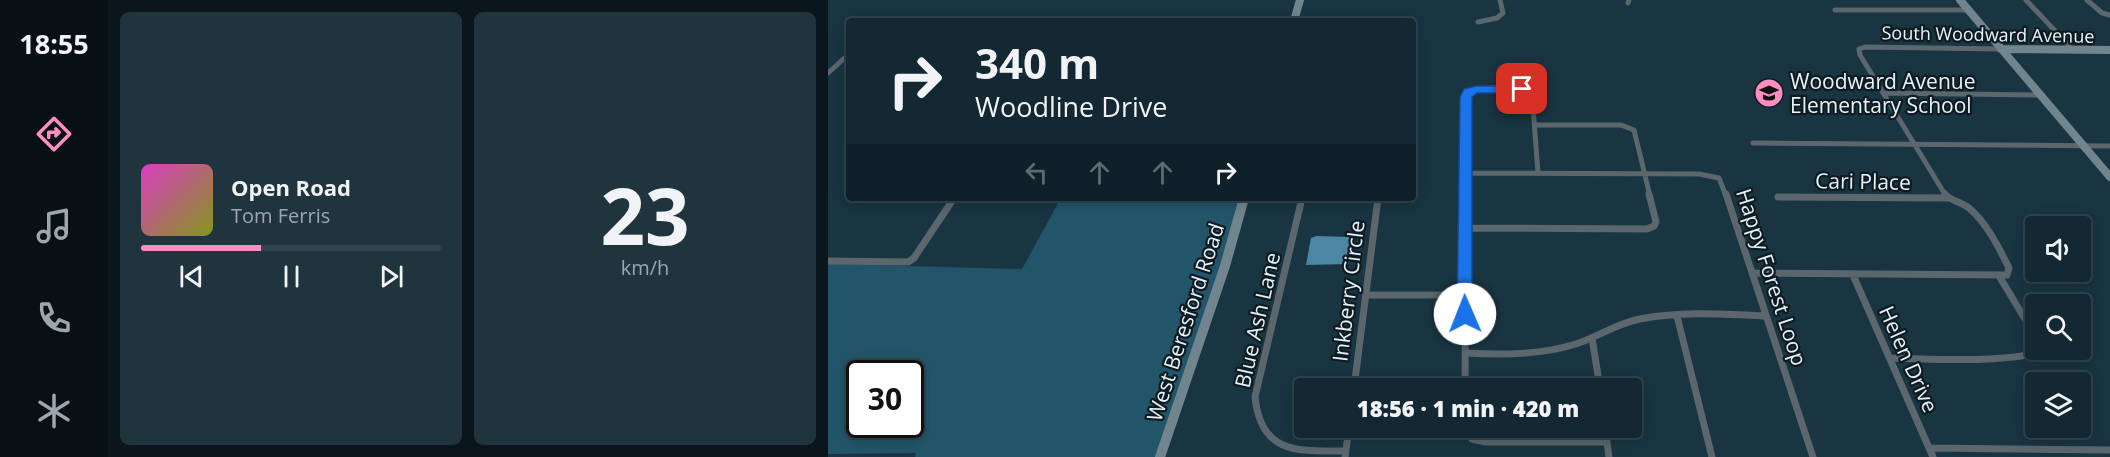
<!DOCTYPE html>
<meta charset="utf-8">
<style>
body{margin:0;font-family:"Open Sans",sans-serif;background:#20343e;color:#f1f3f6;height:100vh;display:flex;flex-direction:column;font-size:22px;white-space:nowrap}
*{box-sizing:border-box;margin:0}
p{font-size:20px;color:#9da6ac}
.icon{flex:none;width:33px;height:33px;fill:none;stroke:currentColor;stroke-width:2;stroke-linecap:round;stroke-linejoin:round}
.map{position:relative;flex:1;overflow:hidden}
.details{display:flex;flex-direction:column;gap:12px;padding:12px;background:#0a161c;width:720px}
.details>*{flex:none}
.banner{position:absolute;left:18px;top:18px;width:570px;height:183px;border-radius:6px;box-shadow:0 3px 15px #0003,0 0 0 2px #32444d;background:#132832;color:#f1f3f6;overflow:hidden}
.controls{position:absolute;left:1197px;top:216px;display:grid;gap:12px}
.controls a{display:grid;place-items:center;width:66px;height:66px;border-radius:6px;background:#132832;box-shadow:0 3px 15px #0003,0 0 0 2px #32444d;font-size:30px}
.speed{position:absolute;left:18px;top:360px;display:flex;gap:12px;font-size:30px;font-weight:700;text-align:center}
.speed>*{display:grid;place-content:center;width:78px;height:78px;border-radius:50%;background:#132832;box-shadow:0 3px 15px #0003,0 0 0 2px #32444d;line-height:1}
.speed .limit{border:3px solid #111;border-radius:9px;background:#fff;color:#111}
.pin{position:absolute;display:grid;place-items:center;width:51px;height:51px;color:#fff;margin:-26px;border-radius:12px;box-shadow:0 3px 9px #0006}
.me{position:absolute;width:66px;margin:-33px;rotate:359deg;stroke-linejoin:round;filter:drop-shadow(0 0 4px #0008)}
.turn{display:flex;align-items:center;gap:21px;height:126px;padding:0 30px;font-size:27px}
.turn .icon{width:78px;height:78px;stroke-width:2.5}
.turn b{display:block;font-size:42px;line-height:51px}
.lanes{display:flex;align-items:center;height:57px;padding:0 30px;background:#0003;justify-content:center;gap:30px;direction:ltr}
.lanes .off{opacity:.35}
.details .widget{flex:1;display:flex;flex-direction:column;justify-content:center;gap:9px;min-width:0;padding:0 21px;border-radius:9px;background:#20343e}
.details .dial{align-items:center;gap:0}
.dial b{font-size:78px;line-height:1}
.song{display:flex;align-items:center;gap:18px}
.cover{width:72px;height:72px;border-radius:9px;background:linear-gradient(135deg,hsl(310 70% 55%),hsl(70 70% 35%))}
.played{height:6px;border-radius:3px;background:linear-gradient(90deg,#fd8ec0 40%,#32444d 40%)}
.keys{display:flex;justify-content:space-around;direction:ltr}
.details .tiles{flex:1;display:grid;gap:12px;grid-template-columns:repeat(2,1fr)}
.trip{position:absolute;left:466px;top:378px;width:348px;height:60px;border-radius:6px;background:#132832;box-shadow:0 3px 15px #0003,0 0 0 2px #32444d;font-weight:800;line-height:60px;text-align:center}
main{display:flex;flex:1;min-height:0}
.menu{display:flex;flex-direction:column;width:108px;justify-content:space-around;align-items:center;background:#081014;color:#9da6ac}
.menu .icon{width:42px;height:42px}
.menu .on{color:#fd8ec0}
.menu b{font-size:27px;color:#f1f3f6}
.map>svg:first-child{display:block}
.green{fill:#23556a;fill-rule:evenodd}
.water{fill:#4b87a2}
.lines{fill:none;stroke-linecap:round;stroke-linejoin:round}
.street-far1{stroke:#5b676d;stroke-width:5}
.street{stroke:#5b676d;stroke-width:7}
.secondary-far1{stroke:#71858f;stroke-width:8}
.secondary{stroke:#71858f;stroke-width:10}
.route{fill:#1a73e8;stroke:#114b97;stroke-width:1.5}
.labels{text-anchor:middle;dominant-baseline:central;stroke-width:4.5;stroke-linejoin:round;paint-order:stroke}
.far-street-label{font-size:18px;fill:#e4f4fc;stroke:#0f1b21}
.poi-label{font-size:21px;fill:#e4f4fc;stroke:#0f1b21;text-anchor:start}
.street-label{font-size:21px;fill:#e4f4fc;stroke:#0f1b21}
</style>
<main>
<nav class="menu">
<b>18:55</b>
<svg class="icon on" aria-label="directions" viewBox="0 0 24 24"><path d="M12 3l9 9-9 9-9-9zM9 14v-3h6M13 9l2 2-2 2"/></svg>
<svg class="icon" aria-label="music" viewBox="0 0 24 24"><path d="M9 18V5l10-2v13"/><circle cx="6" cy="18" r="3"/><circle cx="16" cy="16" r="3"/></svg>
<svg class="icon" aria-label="phone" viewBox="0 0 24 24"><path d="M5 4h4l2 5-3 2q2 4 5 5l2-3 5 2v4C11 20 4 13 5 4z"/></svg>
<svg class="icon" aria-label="climate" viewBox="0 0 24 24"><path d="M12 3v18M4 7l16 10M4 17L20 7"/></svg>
</nav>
<section class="details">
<div class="tiles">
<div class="widget">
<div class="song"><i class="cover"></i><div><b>Open Road</b><p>Tom Ferris</p></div></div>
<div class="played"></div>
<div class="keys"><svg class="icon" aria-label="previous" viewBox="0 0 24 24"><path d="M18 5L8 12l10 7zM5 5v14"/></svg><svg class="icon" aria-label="pause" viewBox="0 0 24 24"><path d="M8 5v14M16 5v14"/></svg><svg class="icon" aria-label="next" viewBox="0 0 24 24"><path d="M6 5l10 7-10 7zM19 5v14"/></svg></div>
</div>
<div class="widget dial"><b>23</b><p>km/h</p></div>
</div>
</section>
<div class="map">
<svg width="1282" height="457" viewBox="0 0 1282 457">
<rect width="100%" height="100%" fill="#193542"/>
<path class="green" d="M233,198H412L393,266L327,457H87L88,453L0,454V264L194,269ZM32,374H82V424H32Z"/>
<path class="water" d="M488,236L524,237L521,264L478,265L483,238Z"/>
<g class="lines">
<path class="street-far1" d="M1198,0L1245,50
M1259,0L1274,13L1282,15
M800,3L801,0
M1007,10H1140
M650,22L669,18L675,13L672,0
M0,73L21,54
M1055,93L1212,95
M707,125H793L806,130L822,196
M925,143L1282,146
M639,173L871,174L891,178L898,196
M638,196V97L640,92C660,87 685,84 704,94L710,173
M1118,196L1032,55L1031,49L1037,47L1173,49"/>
<path class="street" d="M898,194L985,457
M950,197L1119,198
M474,198L427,397C433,455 470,451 518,451
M638,228L819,229L826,226L828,222L821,194
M0,261L80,262L86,258L126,198
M924,273L1179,275L1181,268C1171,248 1159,223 1141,208C1134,202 1122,201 1117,194
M1025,275L1105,457
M1171,276L1208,337
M539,295H636
M849,316L884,457
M764,338L772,388
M638,353C675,355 712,355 748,344C770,337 789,323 812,319C853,311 896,314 937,316
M1062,358C1112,359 1162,363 1211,353L1212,350
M526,388L550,198
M637,388L638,194
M637,428L644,439L658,442H779
M777,428L781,457
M1101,448L1282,450
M517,457L521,428"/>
<path class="secondary-far1" d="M1132,0L1282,177
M466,21L472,0
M1173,49L1282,50"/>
<path class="secondary" d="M332,457L397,266L416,198"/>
</g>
<path class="route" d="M648,86H694L699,89L694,93H649L644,97V314L642,319L637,321L632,319L629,314L632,97L636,89Z"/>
<defs>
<g id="school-disc" transform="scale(1.5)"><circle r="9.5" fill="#fd8ec0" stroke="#0f1b21"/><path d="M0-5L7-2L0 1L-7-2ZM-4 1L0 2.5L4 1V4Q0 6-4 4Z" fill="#111"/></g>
</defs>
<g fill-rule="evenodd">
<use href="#school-disc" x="941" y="93"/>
</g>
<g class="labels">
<g class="far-street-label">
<text transform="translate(1160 34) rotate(1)">South Woodward Avenue</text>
</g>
<g class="poi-label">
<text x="962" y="81">Woodward Avenue<tspan x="962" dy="24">Elementary School</tspan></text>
</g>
<g class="street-label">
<text transform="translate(1035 181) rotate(1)">Cari Place</text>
<text transform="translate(944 277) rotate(72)">Happy Forest Loop</text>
<text transform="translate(520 291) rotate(-83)">Inkberry Circle</text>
<text transform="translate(429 320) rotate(-77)">Blue Ash Lane</text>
<text transform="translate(357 322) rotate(-72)">West Beresford Road</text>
<text transform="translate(1081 359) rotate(66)">Helen Drive</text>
</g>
</g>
</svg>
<div class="controls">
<a><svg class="icon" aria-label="sound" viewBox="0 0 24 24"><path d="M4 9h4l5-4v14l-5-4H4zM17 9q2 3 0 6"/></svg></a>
<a><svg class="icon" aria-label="search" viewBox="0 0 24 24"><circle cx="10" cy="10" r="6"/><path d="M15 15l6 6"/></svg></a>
<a><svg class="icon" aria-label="layers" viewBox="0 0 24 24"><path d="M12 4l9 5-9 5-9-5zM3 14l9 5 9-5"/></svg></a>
</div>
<div class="speed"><div class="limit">30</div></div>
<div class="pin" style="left:694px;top:89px;background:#d93025"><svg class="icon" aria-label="arrive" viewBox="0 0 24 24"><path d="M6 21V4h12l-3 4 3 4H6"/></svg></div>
<svg class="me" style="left:637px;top:314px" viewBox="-20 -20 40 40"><circle r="19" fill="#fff"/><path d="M0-13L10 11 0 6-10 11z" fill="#1a73e8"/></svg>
<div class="trip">18:56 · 1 min · 420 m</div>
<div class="banner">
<div class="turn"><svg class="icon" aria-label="right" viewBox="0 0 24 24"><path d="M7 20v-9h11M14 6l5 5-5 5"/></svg><div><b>340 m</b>Woodline Drive</div></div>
<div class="lanes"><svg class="icon off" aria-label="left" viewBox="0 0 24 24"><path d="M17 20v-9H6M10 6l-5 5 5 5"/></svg><svg class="icon off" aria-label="ahead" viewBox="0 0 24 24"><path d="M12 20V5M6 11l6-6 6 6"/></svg><svg class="icon off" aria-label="ahead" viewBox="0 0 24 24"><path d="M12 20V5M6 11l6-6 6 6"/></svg><svg class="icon" aria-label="right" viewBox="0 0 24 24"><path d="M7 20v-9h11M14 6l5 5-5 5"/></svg></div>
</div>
</div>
</main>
